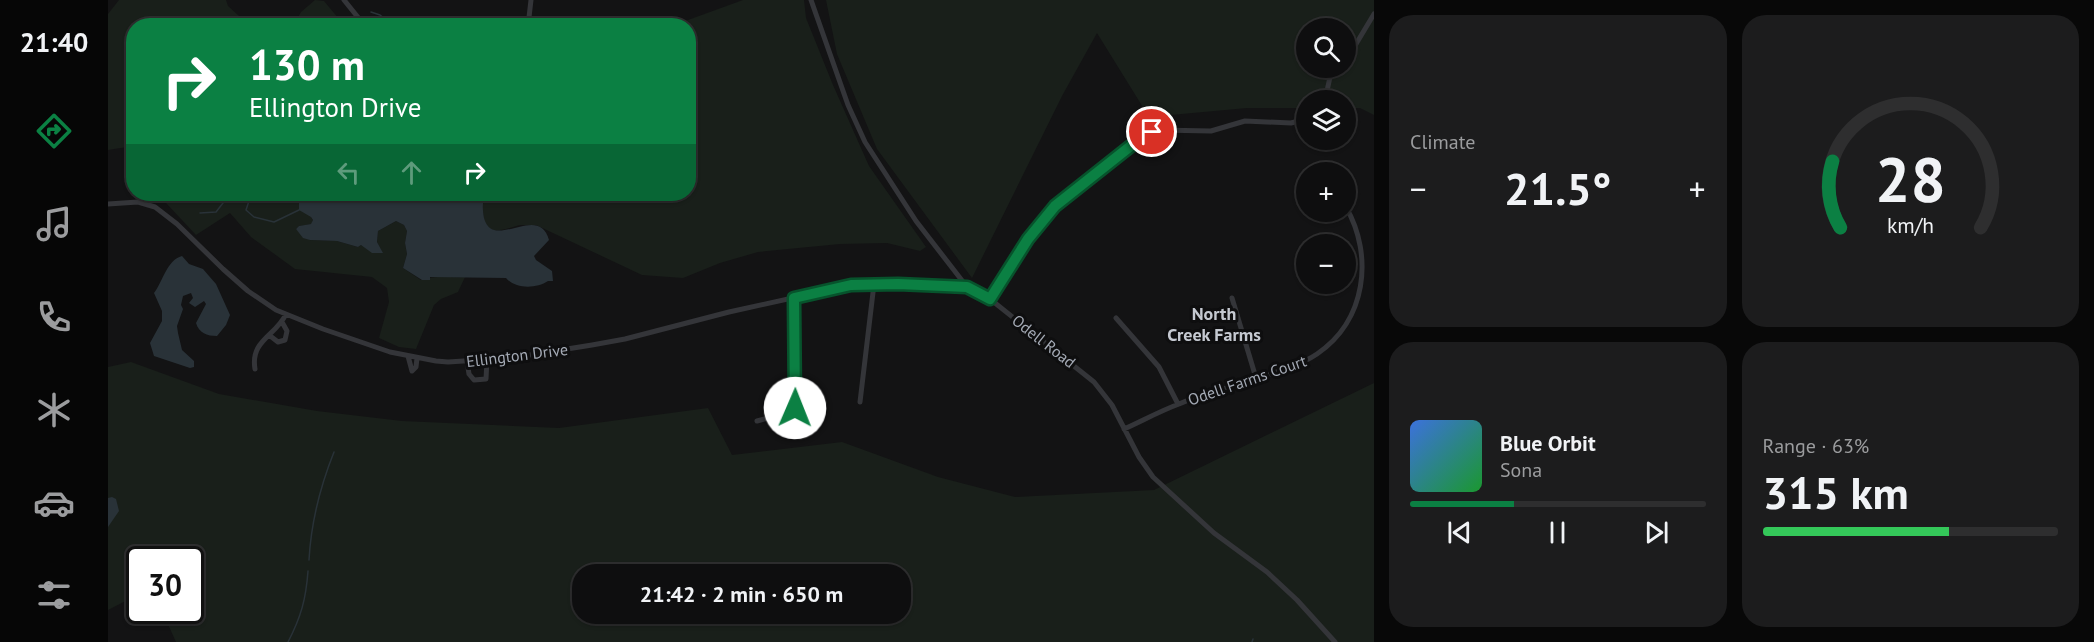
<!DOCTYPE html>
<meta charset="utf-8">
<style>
body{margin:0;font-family:"PT Sans",sans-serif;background:#1c1c1d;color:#f1f3f6;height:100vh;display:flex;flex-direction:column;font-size:22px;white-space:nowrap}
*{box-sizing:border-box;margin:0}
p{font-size:20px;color:#9b9c9e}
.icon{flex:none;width:33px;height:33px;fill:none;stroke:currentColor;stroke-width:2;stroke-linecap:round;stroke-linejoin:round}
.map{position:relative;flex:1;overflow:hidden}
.drawer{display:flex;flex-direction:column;gap:15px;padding:15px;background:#080808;width:720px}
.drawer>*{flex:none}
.top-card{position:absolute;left:18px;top:18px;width:570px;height:183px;border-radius:24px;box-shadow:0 2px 4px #0004,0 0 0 2px #2e2e2f;background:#0b8043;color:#fff;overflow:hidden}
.tools{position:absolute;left:1188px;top:18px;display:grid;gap:12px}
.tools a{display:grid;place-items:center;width:60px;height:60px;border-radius:50%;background:#0e0e0f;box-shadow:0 2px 4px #0004,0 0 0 2px #2e2e2f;font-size:30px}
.speed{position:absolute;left:18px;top:546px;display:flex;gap:12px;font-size:30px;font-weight:700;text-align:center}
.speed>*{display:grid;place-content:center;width:78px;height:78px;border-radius:50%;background:#0e0e0f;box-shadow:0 2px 4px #0004,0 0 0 2px #2e2e2f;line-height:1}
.speed .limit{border:3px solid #111;border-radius:9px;background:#fff;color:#111}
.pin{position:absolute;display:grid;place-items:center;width:51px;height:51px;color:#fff;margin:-26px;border:3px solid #fff;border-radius:50%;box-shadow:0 2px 6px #0007}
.me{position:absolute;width:66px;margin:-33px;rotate:1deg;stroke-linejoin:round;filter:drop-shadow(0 0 4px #0008)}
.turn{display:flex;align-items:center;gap:21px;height:126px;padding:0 24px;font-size:27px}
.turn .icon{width:78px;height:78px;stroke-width:2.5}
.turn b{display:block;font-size:42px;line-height:51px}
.lanes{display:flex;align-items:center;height:57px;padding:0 24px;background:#0003;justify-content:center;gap:30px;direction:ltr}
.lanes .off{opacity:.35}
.big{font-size:45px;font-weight:600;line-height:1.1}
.drawer .widget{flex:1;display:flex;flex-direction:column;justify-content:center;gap:9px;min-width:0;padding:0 21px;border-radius:24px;background:#1c1c1d}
.drawer .dial{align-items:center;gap:0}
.dial svg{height:156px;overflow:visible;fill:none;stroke:#2e2e2f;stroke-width:7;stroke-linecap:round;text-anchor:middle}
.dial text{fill:#f1f3f6;stroke:none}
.song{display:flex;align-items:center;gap:18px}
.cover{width:72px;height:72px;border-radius:9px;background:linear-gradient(135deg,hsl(220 70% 55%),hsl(130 70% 35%))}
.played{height:6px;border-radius:3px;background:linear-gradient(90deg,#0b8043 35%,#2e2e2f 35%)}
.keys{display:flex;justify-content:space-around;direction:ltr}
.heat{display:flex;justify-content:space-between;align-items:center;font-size:33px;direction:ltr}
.charge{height:9px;border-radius:4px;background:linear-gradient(90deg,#34c759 63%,#2e2e2f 0)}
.drawer .tiles{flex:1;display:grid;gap:15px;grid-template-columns:repeat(2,1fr)}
.trip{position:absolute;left:464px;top:564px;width:339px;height:60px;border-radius:24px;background:#0e0e0f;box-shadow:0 2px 4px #0004,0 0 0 2px #2e2e2f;font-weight:600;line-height:60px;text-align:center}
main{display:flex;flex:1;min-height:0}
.dock{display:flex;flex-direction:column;width:108px;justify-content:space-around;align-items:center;background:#060606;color:#9b9c9e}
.dock .icon{width:42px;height:42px}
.dock .on{color:#0b8043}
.dock b{font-size:27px;color:#f1f3f6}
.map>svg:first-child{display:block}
.green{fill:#191f1a;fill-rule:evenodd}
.water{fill:#293238}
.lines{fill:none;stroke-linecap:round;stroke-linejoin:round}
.stream{stroke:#293238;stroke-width:1.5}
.minor{stroke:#343539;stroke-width:5}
.route-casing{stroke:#07532c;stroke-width:15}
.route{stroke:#0b8043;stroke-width:10}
.labels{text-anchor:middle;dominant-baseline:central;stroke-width:6;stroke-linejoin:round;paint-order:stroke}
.street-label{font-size:16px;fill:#a4aab5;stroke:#0e0e0f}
.neighbourhood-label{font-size:18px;font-weight:bold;fill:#c5c9d1;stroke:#0e0e0f}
</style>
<main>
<nav class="dock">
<b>21:40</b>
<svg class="icon on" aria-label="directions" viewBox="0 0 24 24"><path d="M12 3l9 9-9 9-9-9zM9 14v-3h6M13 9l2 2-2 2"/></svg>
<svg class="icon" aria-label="music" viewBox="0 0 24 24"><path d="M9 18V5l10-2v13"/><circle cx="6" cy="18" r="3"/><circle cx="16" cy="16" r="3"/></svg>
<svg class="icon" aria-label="phone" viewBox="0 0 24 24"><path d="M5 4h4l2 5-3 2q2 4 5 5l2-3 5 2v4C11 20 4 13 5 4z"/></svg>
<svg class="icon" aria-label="climate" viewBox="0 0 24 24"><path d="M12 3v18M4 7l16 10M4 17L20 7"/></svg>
<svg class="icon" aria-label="car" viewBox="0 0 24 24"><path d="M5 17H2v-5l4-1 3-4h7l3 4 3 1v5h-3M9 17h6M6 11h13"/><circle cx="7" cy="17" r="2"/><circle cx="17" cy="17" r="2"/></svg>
<svg class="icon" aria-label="filters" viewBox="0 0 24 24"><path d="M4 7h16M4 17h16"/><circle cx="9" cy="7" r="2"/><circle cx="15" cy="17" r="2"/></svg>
</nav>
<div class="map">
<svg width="1266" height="642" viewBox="0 0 1266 642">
<rect width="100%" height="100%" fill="#131314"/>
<path class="green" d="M11,0H118L120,6L141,25L26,26L25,146L0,150V14Z
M207,0L216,1L236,25L185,26L193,12Z
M635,0H696L698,18L725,85L761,166L818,247L812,251L779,243L732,244L650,252L612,263L575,278L534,275L428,225C423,225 418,225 413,225C400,227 381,239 376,219C375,212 374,205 376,199L388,194H580V26L550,25L580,20Z
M718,0H1266V115L1252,108H1238V100H1198V108H1139L1041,117L989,33L954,96L864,278L769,149L729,54ZM1198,28H1238V68H1198Z
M65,194H191L190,196L205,220L204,224L191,226L188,229L202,240L229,241L250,247L253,245L274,252L269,242L270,231L288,221L296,225L299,231L297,243L299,254L295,268L313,280C328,275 342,278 357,277L350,292L333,299L326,305L308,349L291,347L271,338L281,302L279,288L264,277L187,269L143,237L122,213L88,235L58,203Z
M23,362L111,394L209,411L294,421L451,428L600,408L624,455L734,442L830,477L907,497L1046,490L1266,383V642H68L54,611L82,610V560H32L31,594L0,610V367ZM474,574H792V614H474Z"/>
<path class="water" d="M191,194H247L267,199L288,194H388L376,199C374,205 375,212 376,218C385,252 431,202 441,240L426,256L428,260L444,271L445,281H440C428,289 407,289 398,278L322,277V280H314L295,268L299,254L297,243L299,231L296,225L288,221L270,231L269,242L275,253H264L253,245L250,247L229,241L202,240L195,238L188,229L191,226L203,224L205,220L203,217L191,210Z
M74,256L81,264L95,269L101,276L108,284L122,315L118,325L109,336C99,336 91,333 88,323L98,304L96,301L87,307L81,303L85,298L83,293L75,296L73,305L75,309L69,326L70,333L74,350L86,361V367L82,368L46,356L42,343L54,321V311L46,293C55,281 59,260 74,256Z
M4,497L8,499L11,511L0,527V498Z"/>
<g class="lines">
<path class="stream" d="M263,12L272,15L287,26
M130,194L135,195V198L141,201L138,210L146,217L166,222L191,210
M92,213L108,212L122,194
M201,560C203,523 212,487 226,452
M180,642C193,617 198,599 200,571
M1144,642L1145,639"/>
<path class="minor" d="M236,0L257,26
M703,0L740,105L757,142L808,221L859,287L882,299L986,382L1004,405L1031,457L1045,477L1106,533L1159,572L1189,600L1227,642
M420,26L423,0
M1238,53L1248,44L1266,14
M1217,100L1224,68
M0,204L30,202L47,207L69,224L115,269L140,291L168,310L215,329L282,352L328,361L340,362L403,358L484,345L517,339L621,312L743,285L790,284L859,287
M1124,298L1148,378
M882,299L920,239L939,215L957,198L1037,135L1051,130L1103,131L1137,121L1183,123L1198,119
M1008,318L1051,367L1070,404
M161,335L170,342L177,340L179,331L174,322
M300,356L304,371L308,367L309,358
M359,361L361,374L366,380L378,379L379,359
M147,369C142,340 168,336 178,314
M752,402L766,284
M649,421L682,412L686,408V298
M1016,429C1034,421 1052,411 1071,404C1089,396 1109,391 1127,385C1154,375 1185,370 1209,354C1258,321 1266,256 1238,207"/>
</g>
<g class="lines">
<g class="route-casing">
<path id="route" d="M687,408L686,298L743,285L790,284L859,287L882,299L920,239L947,206L1029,141L1044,132"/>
</g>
<use href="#route" class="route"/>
</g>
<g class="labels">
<g class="street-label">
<text transform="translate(936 341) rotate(38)">Odell Road</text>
<text transform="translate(409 355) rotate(-7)">Ellington Drive</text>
<text transform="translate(1139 380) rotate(-19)">Odell Farms Court</text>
</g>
<g class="neighbourhood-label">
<text x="1106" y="313">North<tspan x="1106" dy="21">Creek Farms</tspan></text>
</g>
</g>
</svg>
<div class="tools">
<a><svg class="icon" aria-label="search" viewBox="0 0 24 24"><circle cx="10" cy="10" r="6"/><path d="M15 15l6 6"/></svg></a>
<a><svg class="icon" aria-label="layers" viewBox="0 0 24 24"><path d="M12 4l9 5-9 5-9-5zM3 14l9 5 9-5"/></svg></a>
<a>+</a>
<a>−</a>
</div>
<div class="speed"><div class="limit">30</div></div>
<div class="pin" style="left:1044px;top:132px;background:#d93025"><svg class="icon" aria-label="arrive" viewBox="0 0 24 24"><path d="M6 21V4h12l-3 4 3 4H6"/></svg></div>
<svg class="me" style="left:687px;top:408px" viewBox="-20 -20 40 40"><circle r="19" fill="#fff"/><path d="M0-13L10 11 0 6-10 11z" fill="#0b8043"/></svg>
<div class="trip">21:42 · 2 min · 650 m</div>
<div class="top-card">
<div class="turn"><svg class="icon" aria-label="right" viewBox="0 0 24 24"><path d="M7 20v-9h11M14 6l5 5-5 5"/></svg><div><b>130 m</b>Ellington Drive</div></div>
<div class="lanes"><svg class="icon off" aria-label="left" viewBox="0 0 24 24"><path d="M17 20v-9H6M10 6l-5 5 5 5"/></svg><svg class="icon off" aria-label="ahead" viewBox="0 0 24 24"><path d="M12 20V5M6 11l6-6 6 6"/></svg><svg class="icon" aria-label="right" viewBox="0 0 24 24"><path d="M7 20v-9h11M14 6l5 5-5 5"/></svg></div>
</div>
</div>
<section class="drawer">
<div class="tiles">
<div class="widget"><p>Climate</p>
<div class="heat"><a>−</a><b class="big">21.5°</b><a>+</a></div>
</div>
<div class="widget dial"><svg viewBox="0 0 100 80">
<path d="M14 69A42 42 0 1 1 86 69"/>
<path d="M14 69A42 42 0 0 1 10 35" stroke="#0b8043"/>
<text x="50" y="56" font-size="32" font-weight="700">28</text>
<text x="50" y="72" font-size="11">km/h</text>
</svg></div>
<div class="widget">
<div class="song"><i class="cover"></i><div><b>Blue Orbit</b><p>Sona</p></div></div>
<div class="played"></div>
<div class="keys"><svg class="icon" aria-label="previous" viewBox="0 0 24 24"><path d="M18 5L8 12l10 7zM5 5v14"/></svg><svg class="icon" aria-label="pause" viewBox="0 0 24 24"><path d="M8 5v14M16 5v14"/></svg><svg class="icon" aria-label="next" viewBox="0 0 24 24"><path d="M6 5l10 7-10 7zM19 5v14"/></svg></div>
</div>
<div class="widget"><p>Range · 63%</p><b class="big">315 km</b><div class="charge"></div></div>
</div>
</section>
</main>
